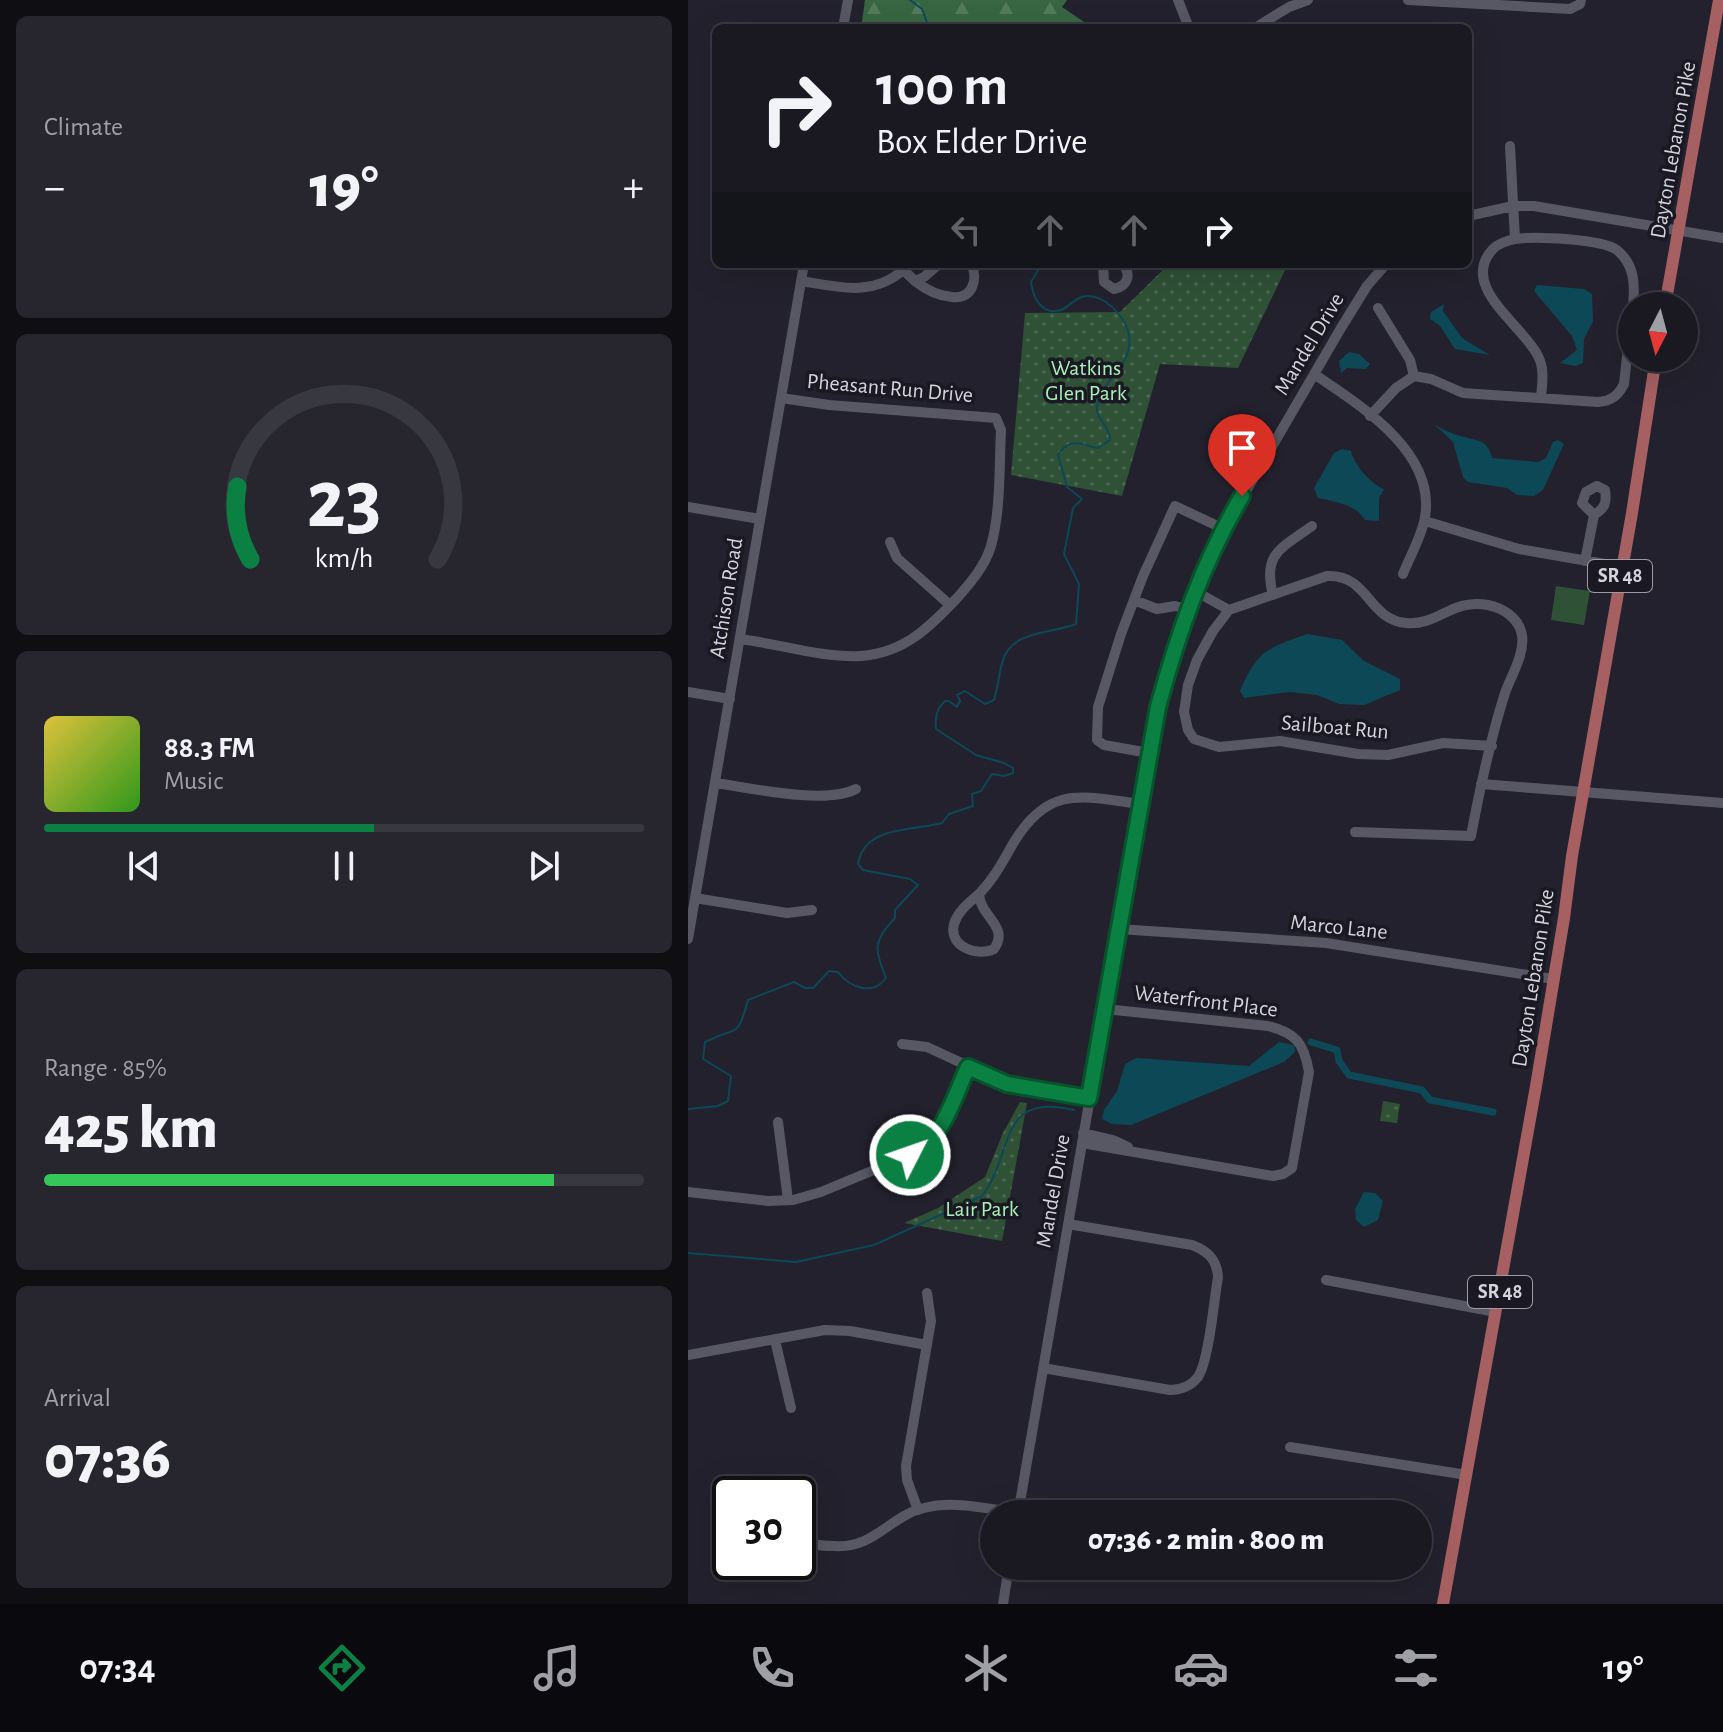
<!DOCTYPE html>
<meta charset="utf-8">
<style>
body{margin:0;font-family:"Alegreya Sans",sans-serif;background:#27262f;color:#f1f3f6;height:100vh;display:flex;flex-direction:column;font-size:30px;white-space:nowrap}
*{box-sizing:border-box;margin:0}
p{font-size:26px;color:#9fa0a5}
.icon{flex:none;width:44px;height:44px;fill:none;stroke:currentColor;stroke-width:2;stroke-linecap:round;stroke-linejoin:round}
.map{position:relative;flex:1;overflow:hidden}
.sheet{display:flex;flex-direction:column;gap:16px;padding:16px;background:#0e0e13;width:688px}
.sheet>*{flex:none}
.hud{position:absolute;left:24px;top:24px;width:760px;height:244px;border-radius:12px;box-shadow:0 8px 32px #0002,0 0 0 2px #383840;background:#1a1922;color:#f1f3f6;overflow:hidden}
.needle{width:52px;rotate:186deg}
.tools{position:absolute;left:930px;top:292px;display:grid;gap:16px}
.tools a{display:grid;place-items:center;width:80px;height:80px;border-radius:50%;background:#1a1922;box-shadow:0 8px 32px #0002,0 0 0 2px #383840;font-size:40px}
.speed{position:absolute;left:24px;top:1476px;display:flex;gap:16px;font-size:40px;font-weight:700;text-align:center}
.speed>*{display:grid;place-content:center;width:104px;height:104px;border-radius:50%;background:#1a1922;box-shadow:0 8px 32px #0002,0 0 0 2px #383840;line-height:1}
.speed .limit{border:4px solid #111;border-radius:12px;background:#fff;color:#111}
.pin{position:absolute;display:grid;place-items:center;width:68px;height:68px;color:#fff;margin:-82px -34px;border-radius:50% 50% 50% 0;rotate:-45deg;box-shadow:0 0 8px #0007}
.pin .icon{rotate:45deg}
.me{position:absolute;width:88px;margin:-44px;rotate:49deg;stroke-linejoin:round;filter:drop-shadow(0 0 6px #0008)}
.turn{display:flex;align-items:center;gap:28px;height:168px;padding:0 32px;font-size:36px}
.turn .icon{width:104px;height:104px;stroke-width:2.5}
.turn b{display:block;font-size:56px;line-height:68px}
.lanes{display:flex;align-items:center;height:76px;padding:0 32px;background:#0003;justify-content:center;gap:40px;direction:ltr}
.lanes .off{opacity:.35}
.big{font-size:60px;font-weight:800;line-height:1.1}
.sheet .widget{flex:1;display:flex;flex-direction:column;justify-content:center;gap:12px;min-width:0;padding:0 28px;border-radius:12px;background:#27262f}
.sheet .dial{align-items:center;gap:0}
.dial svg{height:208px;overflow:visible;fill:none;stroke:#383840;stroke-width:7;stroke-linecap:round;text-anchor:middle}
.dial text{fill:#f1f3f6;stroke:none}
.song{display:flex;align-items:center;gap:24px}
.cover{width:96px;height:96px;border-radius:12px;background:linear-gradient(135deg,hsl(50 70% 55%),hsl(110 70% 35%))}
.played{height:8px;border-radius:4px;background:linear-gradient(90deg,#0b8043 55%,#383840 55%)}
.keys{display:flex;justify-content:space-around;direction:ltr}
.heat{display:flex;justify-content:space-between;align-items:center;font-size:44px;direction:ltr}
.charge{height:12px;border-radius:6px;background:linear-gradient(90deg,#34c759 85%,#383840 0)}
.trip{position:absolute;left:292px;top:1500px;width:452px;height:80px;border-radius:40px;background:#1a1922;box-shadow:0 8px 32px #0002,0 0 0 2px #383840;font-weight:800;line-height:80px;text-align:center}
.tabs{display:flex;height:128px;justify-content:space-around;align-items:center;background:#0a0a0e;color:#9fa0a5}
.tabs .icon{width:56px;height:56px}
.tabs .current{color:#0b8043}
.tabs b{font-size:36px;color:#f1f3f6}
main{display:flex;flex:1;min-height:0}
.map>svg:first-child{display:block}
.grass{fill:url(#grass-dots)}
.forest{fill:url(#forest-firs)}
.garden{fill:#2f5136}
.water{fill:#0d4857}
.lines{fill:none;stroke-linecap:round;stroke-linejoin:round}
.stream{stroke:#0d4857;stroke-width:2}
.canal{stroke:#0d4857;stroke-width:7}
.minor{stroke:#585865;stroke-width:10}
.major{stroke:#a66062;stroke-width:12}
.route-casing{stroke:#07532c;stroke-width:20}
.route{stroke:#0b8043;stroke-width:14}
.labels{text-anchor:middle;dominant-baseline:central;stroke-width:7;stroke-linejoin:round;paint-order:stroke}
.shield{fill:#191823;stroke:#9c9ca4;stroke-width:2}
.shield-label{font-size:20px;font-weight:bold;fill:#d4d4dc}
.street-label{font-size:22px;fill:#d4d4dc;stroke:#191823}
.park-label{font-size:22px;fill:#a9f1b6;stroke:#191823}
</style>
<main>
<section class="sheet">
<div class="widget"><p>Climate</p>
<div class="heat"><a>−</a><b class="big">19°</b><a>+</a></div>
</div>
<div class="widget dial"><svg viewBox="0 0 100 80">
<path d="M14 69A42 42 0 1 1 86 69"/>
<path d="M14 69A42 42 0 0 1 9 41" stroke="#0b8043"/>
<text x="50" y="56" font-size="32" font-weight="700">23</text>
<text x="50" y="72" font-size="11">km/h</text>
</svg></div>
<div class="widget">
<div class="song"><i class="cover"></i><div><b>88.3 FM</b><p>Music</p></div></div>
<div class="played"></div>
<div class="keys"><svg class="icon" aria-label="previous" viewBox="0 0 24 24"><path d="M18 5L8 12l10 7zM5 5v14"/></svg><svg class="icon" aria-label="pause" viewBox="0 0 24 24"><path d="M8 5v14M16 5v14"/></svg><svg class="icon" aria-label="next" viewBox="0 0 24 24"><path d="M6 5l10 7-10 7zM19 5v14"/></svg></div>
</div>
<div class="widget"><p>Range · 85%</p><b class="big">425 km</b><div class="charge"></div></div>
<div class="widget"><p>Arrival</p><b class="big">07:36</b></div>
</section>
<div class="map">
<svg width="1035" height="1604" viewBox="0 0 1035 1604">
<defs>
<pattern id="grass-dots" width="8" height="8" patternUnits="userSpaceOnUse" patternTransform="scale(2)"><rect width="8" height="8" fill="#2f5136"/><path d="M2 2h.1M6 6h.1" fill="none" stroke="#4c6952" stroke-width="1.8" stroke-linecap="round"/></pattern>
<pattern id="forest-firs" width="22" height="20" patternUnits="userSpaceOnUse" patternTransform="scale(2)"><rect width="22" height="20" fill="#386642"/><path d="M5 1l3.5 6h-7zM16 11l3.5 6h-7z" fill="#547b5d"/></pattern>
</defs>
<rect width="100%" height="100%" fill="#22212d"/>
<path class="grass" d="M481,264H600L550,368L472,364L434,496L323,475L337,313L432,312Z
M695,1101L712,1104L709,1123L692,1121Z
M332,1102L339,1103L314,1241L216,1223L250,1208L297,1177L315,1133Z"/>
<path class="forest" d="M177,0H379L374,7L405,28H173Z"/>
<path class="garden" d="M868,586L902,591L896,625L863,620Z"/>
<path class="water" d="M849,285L896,289L904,294L905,321L896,339L895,363L888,366L872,363L889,350L884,336L846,291Z
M756,304L755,311L774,338L802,355L767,349L752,326L742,319L743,312Z
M661,352L671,354L682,364L678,369L659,368L653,373L651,361Z
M747,425C755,429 764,434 773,436C789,441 800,439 804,458L850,462L858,458L865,442L870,440L876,444L855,490L846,496L829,495L819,488L780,482L775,477L765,442Z
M654,449L663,451C666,465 683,484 696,489L691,498V521L677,520C667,504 648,502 630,498L626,488L646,453Z
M619,634L654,640L676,661L712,679V690L676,705L651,704L629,695L602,692L556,698L552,691C570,650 578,649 619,634Z
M591,1042L606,1045L607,1052L596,1062L443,1125L424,1124L414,1119L416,1110L429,1091L437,1064L448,1058L561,1066Z
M676,1192L687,1193L695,1201L690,1220L676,1227L668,1220L667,1209Z"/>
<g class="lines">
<path class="stream" d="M222,0L234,9L241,28
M0,1109L30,1106L40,1101L43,1076L15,1059L17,1042C50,1025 49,1040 60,1000L106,982L117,988H125L141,971L150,972C162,988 185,996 198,978C187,949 184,942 207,918V910L230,885L222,879L175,870L170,864C176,825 226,831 254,823L261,814L285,806L284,794L293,791L304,774L316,776L325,773V768L316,763L288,755L248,729C247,717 248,710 257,701H261L269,707L272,701L269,695L277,691L297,704L306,700C310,687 311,675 314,663C322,630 363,634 388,624L391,584L376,554L385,508L394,499L379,487L370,455C382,436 394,445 410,448L422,440C422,425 407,418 409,407C412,381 446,365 441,336C439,317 414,291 394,297C385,300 381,307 373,310C353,316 345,297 343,282L354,264
M0,1253L108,1262L186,1245L294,1196C327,1154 308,1091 386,1110"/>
<path class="canal" d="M623,1042L649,1050L651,1061L661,1075L734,1090L742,1100L805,1112"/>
<path class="minor" d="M490,0L501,28
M720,0L882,9L892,4L893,0
M155,28L160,0
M567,28L601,7L620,0
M822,146L827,239
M780,216L825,206H846L1035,238
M209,264L227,281
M251,264L236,277L227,281C237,289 251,296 264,297C284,300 291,279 283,264
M415,264L416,282L426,289C440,286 444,274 434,264
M113,281C150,287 183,297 214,271
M690,308L722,360L726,376
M626,374C673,406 748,452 737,517C734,536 722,556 715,574
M853,398C854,384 857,369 850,356C835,325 770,286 805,249C810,244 820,240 827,239C847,236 914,239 929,250C947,265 947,285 945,306
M682,416L708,388L726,376L743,379L775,393L910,402C923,401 930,396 936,384L944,311
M535,432L576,456
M0,507L72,519
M737,521L831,549L934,567
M202,542L209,558L262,605
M897,561L906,515C917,508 919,503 917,490L909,486L898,492L894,503L906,515
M507,591L541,610
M585,595C574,553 594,548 624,526
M446,600L469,609L487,606L500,609
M52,639C92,644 133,658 173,656C216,653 242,627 270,597C283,582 297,566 303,546C313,510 311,468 313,430L308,418L141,405L93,398
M0,692L42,699
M461,753L416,745L409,740L410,707L433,634L455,576L487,506L536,529
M28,783C63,788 137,805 168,789
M793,784L1035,803
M667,832L783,836C792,788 802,740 817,693C823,676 837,654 834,635C831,618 815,608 800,605C764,598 750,626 718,623C679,619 681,574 639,576L541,610L525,631L509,660L500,685L496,712L500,730L506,739L531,747L592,741L670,754L700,755L755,743L804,746
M291,894C306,879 315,861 326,842C361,785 393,796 452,804
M291,894C292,917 322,926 306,949C290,957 260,947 266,924C270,911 281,903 291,894Z
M7,898L99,913L124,910
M431,929L638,943L865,979
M0,939L116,264
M214,1044L239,1047L319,1084L401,1098
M90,1122L100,1200
M395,1133L425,1140L440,1147
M394,1143L585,1176L595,1174L604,1168L621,1072C616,1043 608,1033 580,1026L417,1009
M0,1192L80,1201L105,1200L133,1192L222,1155L236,1147L249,1134L280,1067
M638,1280L808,1312
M87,1340L103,1408
M0,1355L137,1330L162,1331L239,1345
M355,1368L482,1390C493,1390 503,1386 510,1377C521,1360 526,1300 530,1277C529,1260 520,1251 504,1245L380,1224
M602,1447L779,1475
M230,1510L219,1480L218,1466L243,1321L239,1293
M330,1514L465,733L493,627L510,583L536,529L653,328L679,286L698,264
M110,1537C121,1545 133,1546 146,1546C187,1549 201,1516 236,1508C266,1500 301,1509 330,1513
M315,1604L321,1566"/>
<path class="major" d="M977,306L1031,0
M755,1604L848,1086L876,918L884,856L944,513L968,358"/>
</g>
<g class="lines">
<g class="route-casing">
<path id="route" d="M222,1155C256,1138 265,1099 280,1067L319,1084L401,1098L470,707C490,633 515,562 554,496"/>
</g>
<use href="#route" class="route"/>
</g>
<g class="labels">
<g class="shield">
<rect x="900" y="560" width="64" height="32" rx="6"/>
<rect x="780" y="1276" width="64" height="32" rx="6"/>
</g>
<g class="shield-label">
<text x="932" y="576">SR 48</text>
<text x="812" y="1292">SR 48</text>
</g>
<g class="street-label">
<text transform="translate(985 150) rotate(-80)">Dayton Lebanon Pike</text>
<text transform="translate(621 344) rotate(-59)">Mandel Drive</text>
<text transform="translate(202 388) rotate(5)">Pheasant Run Drive</text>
<text transform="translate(38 598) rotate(-81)">Atchison Road</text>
<text transform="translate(647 727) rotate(5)">Sailboat Run</text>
<text transform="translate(651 927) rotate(6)">Marco Lane</text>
<text transform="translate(845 978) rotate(-81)">Dayton Lebanon Pike</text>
<text transform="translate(518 1001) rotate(7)">Waterfront Place</text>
<text transform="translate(365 1191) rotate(-80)">Mandel Drive</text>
</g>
<g class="park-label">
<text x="398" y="368">Watkins<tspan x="398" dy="25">Glen Park</tspan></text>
<text x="294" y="1209">Lair Park</text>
</g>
</g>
</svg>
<div class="tools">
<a><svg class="needle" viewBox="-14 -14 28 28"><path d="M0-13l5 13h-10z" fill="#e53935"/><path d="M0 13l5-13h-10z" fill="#9fa0a5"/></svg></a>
</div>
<div class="speed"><div class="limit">30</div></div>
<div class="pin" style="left:554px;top:496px;background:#d93025"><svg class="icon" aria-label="arrive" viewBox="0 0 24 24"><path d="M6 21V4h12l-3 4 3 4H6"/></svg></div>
<svg class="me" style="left:222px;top:1155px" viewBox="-20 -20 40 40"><circle r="17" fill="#0b8043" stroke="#fff" stroke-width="3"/><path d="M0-11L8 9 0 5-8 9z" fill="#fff"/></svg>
<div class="trip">07:36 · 2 min · 800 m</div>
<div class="hud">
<div class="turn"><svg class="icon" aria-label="right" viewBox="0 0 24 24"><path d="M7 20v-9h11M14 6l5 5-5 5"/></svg><div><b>100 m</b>Box Elder Drive</div></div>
<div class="lanes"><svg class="icon off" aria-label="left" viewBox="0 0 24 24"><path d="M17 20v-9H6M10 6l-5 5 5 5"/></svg><svg class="icon off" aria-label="ahead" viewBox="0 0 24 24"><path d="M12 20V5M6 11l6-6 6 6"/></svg><svg class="icon off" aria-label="ahead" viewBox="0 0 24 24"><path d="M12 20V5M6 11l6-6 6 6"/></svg><svg class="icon" aria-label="right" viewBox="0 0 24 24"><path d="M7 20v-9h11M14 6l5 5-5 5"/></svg></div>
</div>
</div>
</main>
<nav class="tabs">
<b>07:34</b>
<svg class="icon current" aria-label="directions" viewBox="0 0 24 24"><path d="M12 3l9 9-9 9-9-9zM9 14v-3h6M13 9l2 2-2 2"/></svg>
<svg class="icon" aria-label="music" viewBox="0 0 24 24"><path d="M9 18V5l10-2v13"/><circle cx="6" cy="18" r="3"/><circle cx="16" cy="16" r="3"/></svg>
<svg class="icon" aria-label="phone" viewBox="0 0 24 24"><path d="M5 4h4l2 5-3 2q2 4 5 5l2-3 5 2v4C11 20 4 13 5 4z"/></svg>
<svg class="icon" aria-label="climate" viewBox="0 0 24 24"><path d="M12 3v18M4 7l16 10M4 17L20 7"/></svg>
<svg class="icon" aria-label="car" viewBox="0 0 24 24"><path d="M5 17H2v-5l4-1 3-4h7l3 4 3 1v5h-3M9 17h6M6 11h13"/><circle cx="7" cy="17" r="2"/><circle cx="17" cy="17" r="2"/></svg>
<svg class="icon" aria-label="filters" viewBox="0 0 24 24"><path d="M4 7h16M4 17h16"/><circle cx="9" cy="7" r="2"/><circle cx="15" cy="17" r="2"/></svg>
<b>19°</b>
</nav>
